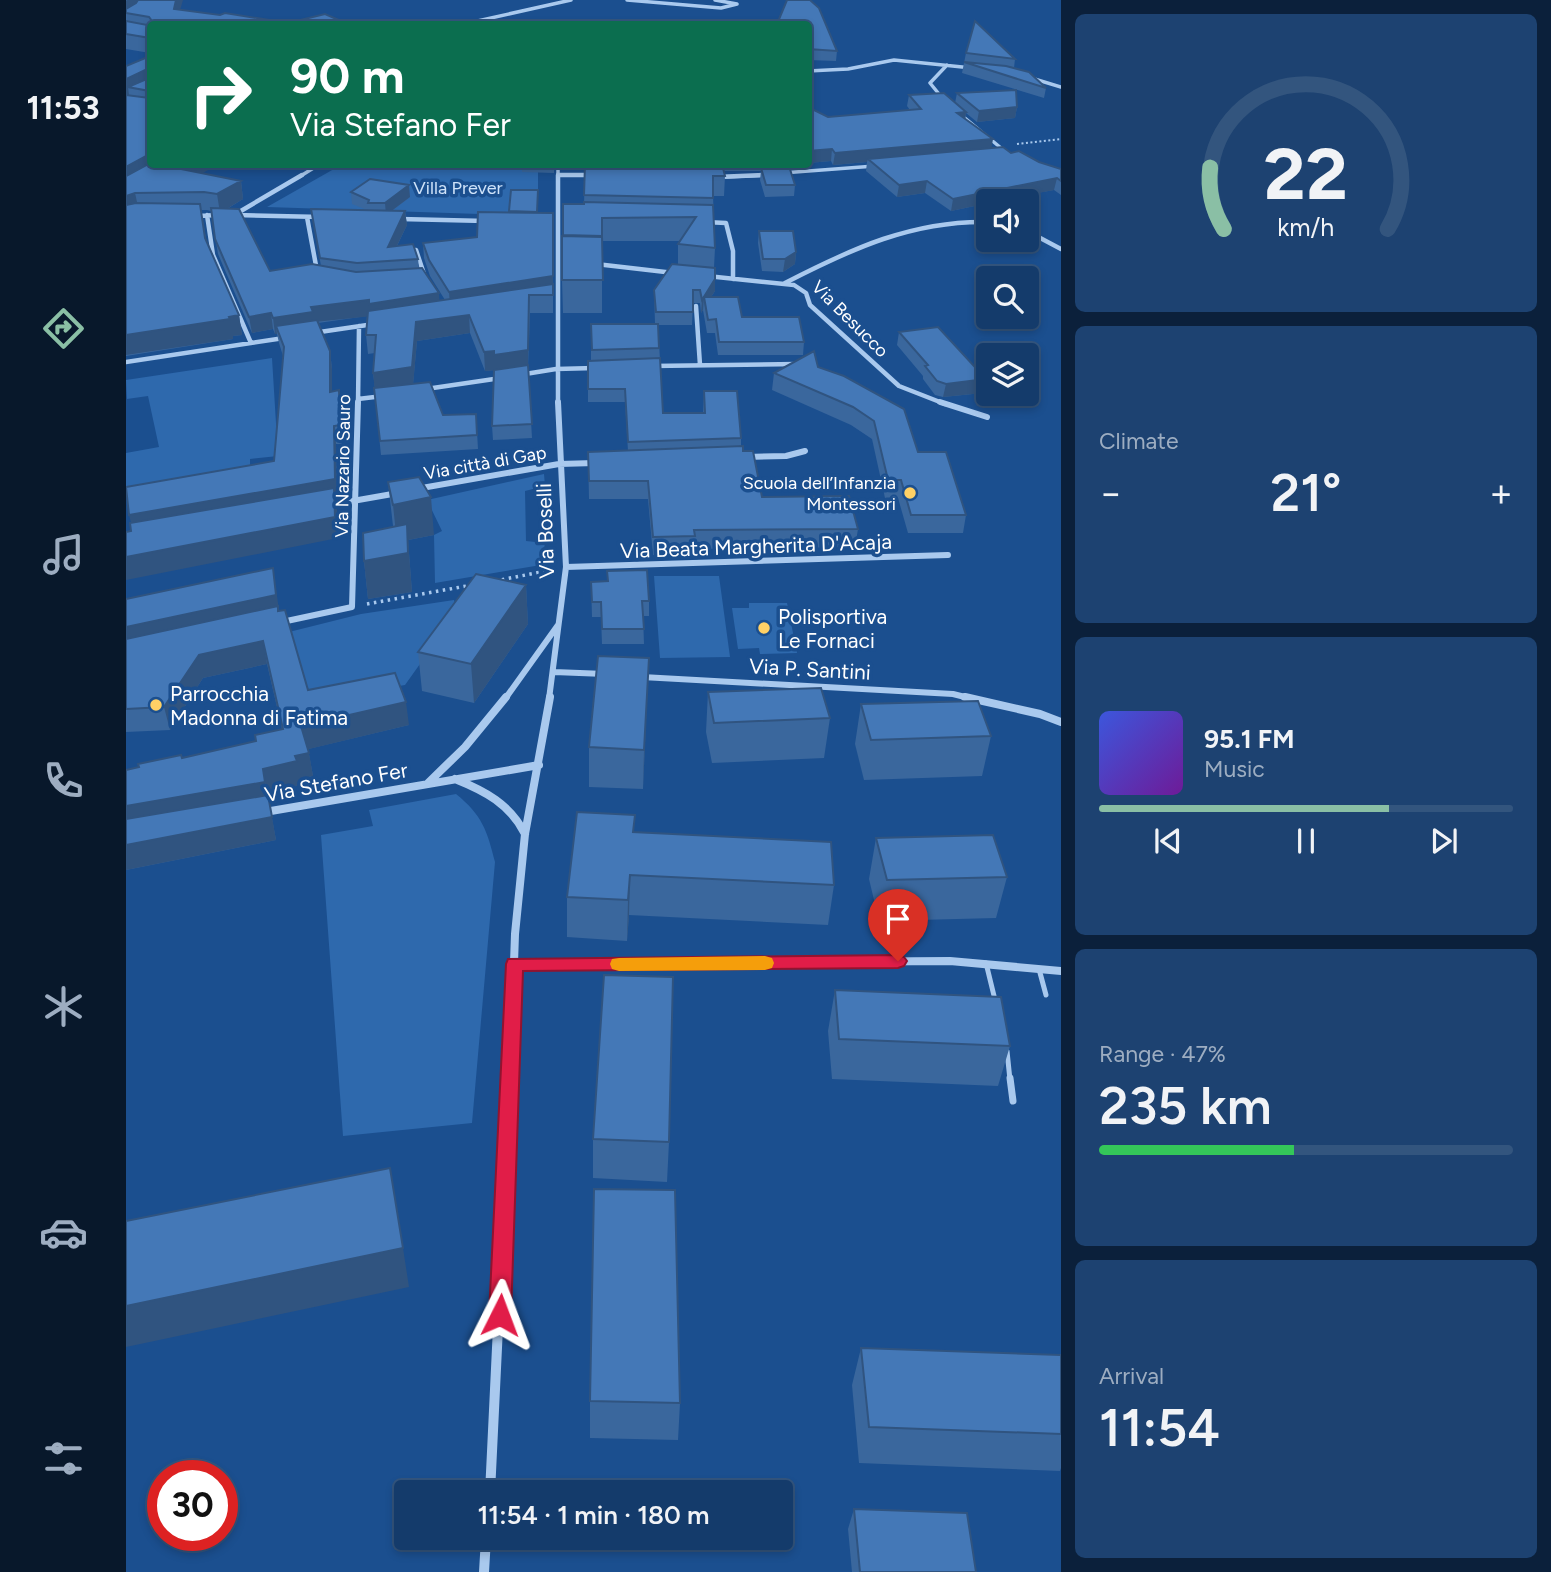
<!DOCTYPE html>
<meta charset="utf-8">
<style>
body{margin:0;font-family:Figtree,sans-serif;background:#1d4271;color:#f1f3f6;height:100vh;display:flex;flex-direction:column;font-size:26px;white-space:nowrap}
*{box-sizing:border-box;margin:0}
p{font-size:23px;color:#9dadc1}
.icon{flex:none;width:38px;height:38px;fill:none;stroke:currentColor;stroke-width:2;stroke-linecap:round;stroke-linejoin:round}
.map{position:relative;flex:1;overflow:hidden}
.details{display:flex;flex-direction:column;gap:14px;padding:14px;background:#0b203b;width:490px}
.details>*{flex:none}
.hud{position:absolute;left:21px;top:21px;width:665px;height:147px;border-radius:7px;box-shadow:0 4px 10px #0003,0 0 0 2px #33557e;background:#0b6e4f;color:#fff;overflow:hidden}
.controls{position:absolute;left:850px;top:189px;display:grid;gap:14px}
.controls a{display:grid;place-items:center;width:63px;height:63px;border-radius:7px;background:#143b6b;box-shadow:0 4px 10px #0003,0 0 0 2px #33557e;font-size:35px}
.speed{position:absolute;left:21px;top:1460px;display:flex;gap:14px;font-size:35px;font-weight:700;text-align:center}
.speed>*{display:grid;place-content:center;width:91px;height:91px;border-radius:50%;background:#143b6b;box-shadow:0 4px 10px #0003,0 0 0 2px #33557e;line-height:1}
.speed .limit{border:10px solid #d22;background:#fff;color:#111}
.pin{position:absolute;display:grid;place-items:center;width:60px;height:60px;color:#fff;margin:-72px -30px;border-radius:50% 50% 50% 0;rotate:-45deg;box-shadow:0 0 7px #0007}
.pin .icon{rotate:45deg}
.me{position:absolute;width:77px;margin:-38px;rotate:3deg;stroke-linejoin:round;filter:drop-shadow(0 0 5px #0008)}
.turn{display:flex;align-items:center;gap:24px;height:147px;padding:0 28px;font-size:32px}
.turn .icon{width:91px;height:91px;stroke-width:2.5}
.turn b{display:block;font-size:49px;line-height:60px}
.big{font-size:52px;font-weight:600;line-height:1.1}
.details .tile{flex:1;display:flex;flex-direction:column;justify-content:center;gap:10px;min-width:0;padding:0 24px;border-radius:10px;background:#1d4271}
.details .dial{align-items:center;gap:0}
.dial svg{height:182px;overflow:visible;fill:none;stroke:#33557e;stroke-width:7;stroke-linecap:round;text-anchor:middle}
.dial text{fill:#f1f3f6;stroke:none}
.song{display:flex;align-items:center;gap:21px}
.cover{width:84px;height:84px;border-radius:10px;background:linear-gradient(135deg,hsl(230 70% 55%),hsl(280 70% 35%))}
.played{height:7px;border-radius:4px;background:linear-gradient(90deg,#8abfa5 70%,#33557e 70%)}
.keys{display:flex;justify-content:space-around;direction:ltr}
.heat{display:flex;justify-content:space-between;align-items:center;font-size:38px;direction:ltr}
.charge{height:10px;border-radius:5px;background:linear-gradient(90deg,#34c759 47%,#33557e 0)}
.trip{position:absolute;left:268px;top:1480px;width:399px;height:70px;border-radius:7px;background:#143b6b;box-shadow:0 4px 10px #0003,0 0 0 2px #33557e;font-weight:600;line-height:70px;text-align:center}
main{display:flex;flex:1;min-height:0}
.tabs{display:flex;flex-direction:column;width:126px;justify-content:space-around;align-items:center;background:#08182b;color:#9dadc1}
.tabs .icon{width:49px;height:49px}
.tabs .selected{color:#8abfa5}
.tabs b{font-size:32px;color:#f1f3f6}
.map>svg:first-child{display:block}
.green{fill:#2e69ad}
.lines{fill:none;stroke-linecap:round;stroke-linejoin:round}
.path-far1{stroke:#a9c9ee;stroke-width:2;stroke-dasharray:2 2.5;stroke-linecap:butt}
.path{stroke:#a9c9ee;stroke-width:3.5;stroke-dasharray:2.5 4.5;stroke-linecap:butt}
.lane-far1{stroke:#a9c9ee;stroke-width:5}
.lane{stroke:#a9c9ee;stroke-width:7}
.street-far4{stroke:#a9c9ee;stroke-width:3.5}
.street-far3{stroke:#a9c9ee;stroke-width:4.5}
.street-far2{stroke:#a9c9ee;stroke-width:6}
.street-far1{stroke:#a9c9ee;stroke-width:8}
.street{stroke:#a9c9ee;stroke-width:10}
.wall{fill:#3a679d}
.shaded-wall{fill:#305480}
.building{fill:#4478b7;stroke:#305480;stroke-width:2}
.route{fill:#e11d48;stroke:#92132f;stroke-width:2}
.slow{fill:#f59e0b}
.poi-dot{fill:#ffd166;stroke:#1b4f8f;stroke-width:2.5}
.labels{text-anchor:middle;dominant-baseline:central;stroke-width:7;stroke-linejoin:round;paint-order:stroke}
.far-park-label{font-size:18px;fill:#cfe3fa;stroke:#1b4f8f}
.far-street-label{font-size:18px;fill:#fff;stroke:#1b4f8f}
.far-poi-label{font-size:18px;fill:#fff;stroke:#1b4f8f;text-anchor:end}
.street-label{font-size:21px;fill:#fff;stroke:#1b4f8f}
.poi-label{font-size:21px;fill:#fff;stroke:#1b4f8f;text-anchor:start}
</style>
<main>
<nav class="tabs">
<b>11:53</b>
<svg class="icon selected" aria-label="directions" viewBox="0 0 24 24"><path d="M12 3l9 9-9 9-9-9zM9 14v-3h6M13 9l2 2-2 2"/></svg>
<svg class="icon" aria-label="music" viewBox="0 0 24 24"><path d="M9 18V5l10-2v13"/><circle cx="6" cy="18" r="3"/><circle cx="16" cy="16" r="3"/></svg>
<svg class="icon" aria-label="phone" viewBox="0 0 24 24"><path d="M5 4h4l2 5-3 2q2 4 5 5l2-3 5 2v4C11 20 4 13 5 4z"/></svg>
<svg class="icon" aria-label="climate" viewBox="0 0 24 24"><path d="M12 3v18M4 7l16 10M4 17L20 7"/></svg>
<svg class="icon" aria-label="car" viewBox="0 0 24 24"><path d="M5 17H2v-5l4-1 3-4h7l3 4 3 1v5h-3M9 17h6M6 11h13"/><circle cx="7" cy="17" r="2"/><circle cx="17" cy="17" r="2"/></svg>
<svg class="icon" aria-label="filters" viewBox="0 0 24 24"><path d="M4 7h16M4 17h16"/><circle cx="9" cy="7" r="2"/><circle cx="15" cy="17" r="2"/></svg>
</nav>
<div class="map">
<svg width="935" height="1572" viewBox="0 0 935 1572">
<rect width="100%" height="100%" fill="#1b4f8f"/>
<path class="green" d="M215,165H412V196L384,215L141,207Z
M146,358L152,456L124,459V466L0,489V453L33,447L22,396L1,399L0,380Z
M418,474L419,486L399,491L400,541L419,543L415,565L309,583L308,535L316,531L301,500Z
M528,576H593L604,657L534,658Z
M328,600L331,612L279,685L183,701L163,632L235,614Z
M623,603H661L671,653L634,654L633,648L612,649L606,608H623Z
M330,794C356,815 361,830 369,862L346,1123L217,1136L195,835L247,826L243,810Z"/>
<g class="lines">
<path class="path-far1" d="M891,144L935,139"/>
<path class="path" d="M369,581L425,570
M241,604L346,585"/>
<path class="lane-far1" d="M860,963L870,1004
M913,969L920,995
M881,1051L884,1080"/>
<path class="lane" d="M884,1078L887,1101"/>
<path class="street-far4" d="M501,0L595,8L611,4L589,0
M338,24L445,0
M682,71L722,69L768,60L846,68
M902,77L935,87
M817,99L804,83L821,65
M834,114L881,153
M656,173L749,166
M432,175H466
M173,177L194,164
M432,177V164
M599,177L641,175"/>
<path class="street-far3" d="M432,175H466
M590,177L641,175
M81,215L87,255L125,343
M108,215L176,175
M109,215L195,217
M67,216L94,215
M181,217L191,271
M274,219L360,221
M579,222L600,223L607,251V279
M901,231L935,249
M290,250L298,274
M470,264L548,273
M581,276L668,285L680,293L684,305L773,386L819,404
M659,283C725,249 787,220 863,222
M570,306L574,365
M187,333L248,324
M0,362L158,338
M526,366L672,364
M393,375L430,369L469,368
M300,389L375,378
M232,399L257,396
M232,404L233,326
M432,404V175"/>
<path class="street-far2" d="M814,402L861,417
M620,457L660,456L679,451
M290,489L433,464L469,463
M204,505L272,493
M440,567L822,555
M156,622L226,607L232,402
M428,672L479,674
M516,677L827,694L847,699
M379,699L432,625
M423,699L440,567L432,402"/>
<path class="street-far1" d="M839,697L914,714L935,722
M329,779C359,791 384,804 399,834
M302,783L339,747L380,697
M139,812L413,765
M388,964L824,961L935,971
M384,1080L389,934L399,834L424,697"/>
<path class="street" d="M364,1493L384,1078
M358,1572L360,1538"/>
</g>
<path class="wall" d="M0,0L54,10L162,23L222,24H24V53L0,49Z
M682,24L711,51L710,61L682,60Z
M840,53L889,59L888,68L920,88L918,98L836,73Z
M24,56V164L115,181L117,199L101,209L144,271L195,266L185,209L241,210L226,204L225,192L284,197L266,211H279L281,225L271,246L292,259L293,268L313,293V301L319,300L304,276L298,258L297,243L351,237L383,213L385,190L411,213H427V313H404L402,368L406,438L367,440L366,426L368,370L359,371L344,333L291,341L287,384L317,415L350,414L352,449L255,455L248,388H249L247,373L249,353L242,354L240,335L241,316L192,323L204,351L206,369V391L215,408L216,444H210L211,498H210L211,509L212,538L5,531L148,461L157,356L153,343L151,334H149L147,329L126,333L92,254L85,211L81,210H75L80,239L113,315L116,335L107,336V339L0,356V66Z
M831,93L891,107L889,118L851,122L840,113L839,119L865,148L885,153L935,169V195L928,190L863,201V203L825,211L799,193L771,197L740,171L741,162L707,165L705,161L682,163V107L702,117L784,110L781,106L783,95L829,103Z
M396,164H428V173L396,172Z
M436,164H663L660,165L659,166L669,185L668,196L639,197L634,180L635,171H598L599,176L598,196H587L589,248L588,268L589,291L585,297L616,317L678,342L677,355H592L589,333H581L577,310L575,313L574,303H567L566,325H532L537,413H577L578,391L615,438V446L636,497L732,529L729,547L568,549V555H527L522,499H463L462,452L502,451L499,402H462V361H465V324H529L528,290L552,264V244L555,241H476V313H437L436,280L458,204L459,170H436Z
M633,231L670,252L669,264L657,272L636,271L632,243Z
M773,332L860,379L857,393L817,397L809,395L797,379V376L771,345Z
M692,367L792,452L840,515L837,533H782L772,498H759L746,439L725,425L646,390L648,373Z
M262,482L308,535L282,540L286,592L242,599L238,561L267,526Z
M481,571L523,601V616H517L518,644H476L475,617H466L465,582L481,581Z
M400,585L402,624L348,703L296,691L292,652Z
M0,599L153,611L182,690L283,725L182,749L187,776L174,779L175,785L141,792L150,840L0,870V770L130,741L156,729L141,664L77,678L44,730L0,732Z
M582,692L704,718L698,758L586,763L580,732Z
M521,697L517,789L463,787V747Z
M735,704L865,736L856,776L738,780L729,744Z
M508,832L708,885L702,925L503,915L501,941L441,937V897Z
M750,838L881,877L870,918L753,921L743,879Z
M709,990L884,1046L872,1086L706,1079L702,1031Z
M467,1139L543,1142L541,1182L467,1178Z
M735,1348L935,1355V1468L934,1471L733,1463L726,1385Z
M464,1401L554,1403L552,1440L464,1438Z
M728,1509L850,1572H726L722,1529Z"/>
<path class="shaded-wall" d="M1,0H13L0,13V1Z
M50,0H57L50,24L48,9Z
M19,70L22,86L2,87L3,95L0,96V79Z
M891,107L889,118L851,122L853,111Z
M840,112L839,123L831,113Z
M867,139L865,151L742,159L741,162L707,165L709,153Z
M706,149L705,161L682,163V151Z
M24,154V164L0,187V167Z
M56,164H93L53,186L50,168Z
M637,164H663L660,165L659,169L637,171Z
M931,178L928,190L873,201H863V203L825,211L827,199Z
M115,181L117,199L94,213L91,194Z
M801,181L799,193L771,197L773,185Z
M283,185L284,197L260,215L259,203Z
M9,193L13,211L0,216V196Z
M279,211L281,225L263,262L262,247Z
M427,213V313V292L324,307L323,292Z
M670,252L669,264L657,272L659,259Z
M589,279V291L579,306L578,297Z
M313,293L314,309L150,326L151,334H149L147,318L185,307L243,300Z
M403,295L402,368L359,371L358,352Z
M578,297L577,310L575,313L576,300Z
M145,313L147,329L126,333L123,317Z
M113,315L116,335L107,336V339L0,355V335Z
M343,315L344,333L291,341L287,386L249,392L247,373L290,322Z
M204,351L206,369V410L204,392Z
M860,379L857,393L817,397L820,384Z
M213,390L215,408L216,444L214,425Z
M208,426L210,444L211,498H210L211,509L212,538L0,580V557L8,534L3,515L209,479Z
M305,497L308,535L282,540L286,592L242,599L238,561L271,543L267,505Z
M147,568L154,617L0,651V627Z
M400,585L402,624L348,703L345,664Z
M137,641L141,664L77,678L44,730L38,707L73,655Z
M523,658L521,697L517,789L518,750Z
M280,702L283,725L179,750L175,726Z
M183,753L187,776L174,779L175,785L141,792L137,769L169,756Z
M139,782L144,805L0,830V806Z
M146,817L150,840L0,870V845Z
M504,875L503,915L501,941L502,900Z
M277,1248L283,1287L0,1347V1306Z"/>
<path class="building" d="M12,0H50L48,9L94,15L99,13L162,23L199,14L222,24H24V38L0,34V21L21,25L26,21L23,17L0,13V9L10,3Z
M661,0H684L693,8L711,51L682,49V24H651Z
M849,21L889,59L840,53Z
M24,56V72L19,70L0,79V66Z
M838,62L880,66L903,72L920,88Z
M24,74V93L23,91L2,87L23,78Z
M890,90L891,107L853,111L831,93Z
M818,93L840,112L831,113L867,139L709,153L706,149L682,151V107L702,117L795,109L783,95Z
M0,95L23,98L24,96V154L0,167Z
M877,147L885,153L893,151L913,162L935,169V181L931,178L827,199L801,181L773,185L742,159Z
M24,163V164H56L50,168L115,181L91,194L78,192L9,193L0,196V176Z
M459,164H596L599,176H587V198L458,195Z
M663,166L669,185H640L635,168Z
M244,179L283,185L259,203H242L243,200L225,192Z
M385,190H412L411,212L383,211Z
M458,202L587,205L589,248L552,244L570,217L476,218V236L437,235V204H458Z
M10,203L74,204L79,238L113,315L103,317L104,319L0,335V205Z
M85,208L113,209L144,271L186,264L230,272L296,268L313,293L243,304V300L185,307L187,312L147,318L145,313L123,317L89,239Z
M185,209L279,211L262,247L287,244L292,259L231,263L194,258Z
M352,212L427,213V276L323,292L303,260L297,243L351,237Z
M633,231H667L670,252L659,259H637Z
M436,236L476,237L477,280H436Z
M546,264L589,268V279L576,300L574,290H567V312H530L528,290Z
M427,284V295H403L402,350L368,355V351L358,352L343,315L290,322L286,367L247,373L250,335H240L242,311Z
M578,297H612L616,317H673L678,342H593L590,319L582,320Z
M191,320L204,351V392L213,390L214,425L208,426L209,479L3,515L0,487L148,461L158,347L150,326Z
M465,324H532L533,348L466,350Z
M812,327L860,379L820,384L811,381L799,366L802,365L773,332Z
M688,351L692,367L718,376L778,409L792,452H820L840,515H785L775,480H762L748,421L727,407L648,373Z
M534,358L537,413H579L578,391H611L615,438L502,442L499,389H462V361Z
M402,365L406,424L366,426L368,370Z
M304,382L317,415L350,414L351,435L254,441L248,388Z
M617,446V451H627L636,497L723,496L732,529L568,530L569,536L527,537L522,481H463L462,452Z
M293,477L305,497L267,505L262,482Z
M208,488L209,517L0,557V532L5,531L4,523Z
M281,524L282,553L238,561L237,533Z
M147,568L150,595L0,627V599Z
M521,570L523,601H516L518,629H476L475,602H466L465,582L482,581L481,571Z
M350,574L400,585L345,664L292,652Z
M152,606V611L159,610L182,690L269,673L280,702L175,726L183,753L169,756L171,761L137,769L139,782L0,806V770L13,767L12,764L55,755L56,758L130,741L129,735L157,729L137,641L73,655L38,707L0,709V639Z
M472,656L523,658L518,750L463,747Z
M695,688L704,718L588,723L582,692Z
M852,701L865,736L745,740L735,704Z
M142,795L146,817L0,845V819Z
M451,812L509,815L507,832L705,842L708,885L504,875L502,900L441,897Z
M867,835L881,877L761,880L750,838Z
M478,975L547,977L543,1142L467,1139Z
M709,990L875,997L884,1046L713,1039Z
M264,1168L277,1248L0,1306V1221Z
M468,1189L549,1190L554,1403L464,1401Z
M735,1348L935,1355V1434L743,1427Z
M728,1509L841,1513L850,1572H734Z"/>
<path class="route" d="M772,955L778,957L781,961L778,966L772,968L397,971L385,1315L382,1322L374,1325L366,1322L363,1315L380,964L382,959Z"/>
<path class="slow" d="M639,956L646,958L648,963L646,968L639,970L493,971L486,969L484,964L486,959L493,958Z"/>
<g class="poi-dot">
<circle cx="784" cy="493" r="7"/>
<circle cx="638" cy="628" r="7"/>
<circle cx="30" cy="705" r="7"/>
</g>
<g class="labels">
<g class="far-park-label">
<text x="332" y="188">Villa Prever</text>
</g>
<g class="far-street-label">
<text transform="translate(724 319) rotate(45)">Via Besucco</text>
<text transform="translate(359 463) rotate(-10)">Via città di Gap</text>
<text transform="translate(217 466) rotate(-89)">Via Nazario Sauro</text>
</g>
<g class="far-poi-label">
<text x="770" y="483">Scuola dell’Infanzia<tspan x="770" dy="21">Montessori</tspan></text>
</g>
<g class="street-label">
<text transform="translate(419 531) rotate(-92)">Via Boselli</text>
<text transform="translate(630 546) rotate(-2)">Via Beata Margherita D'Acaja</text>
<text transform="translate(684 669) rotate(3)">Via P. Santini</text>
<text transform="translate(210 782) rotate(-10)">Via Stefano Fer</text>
</g>
<g class="poi-label">
<text x="652" y="616">Polisportiva<tspan x="652" dy="24">Le Fornaci</tspan></text>
<text x="44" y="693">Parrocchia<tspan x="44" dy="24">Madonna di Fatima</tspan></text>
</g>
</g>
</svg>
<div class="controls">
<a><svg class="icon" aria-label="sound" viewBox="0 0 24 24"><path d="M4 9h4l5-4v14l-5-4H4zM17 9q2 3 0 6"/></svg></a>
<a><svg class="icon" aria-label="search" viewBox="0 0 24 24"><circle cx="10" cy="10" r="6"/><path d="M15 15l6 6"/></svg></a>
<a><svg class="icon" aria-label="layers" viewBox="0 0 24 24"><path d="M12 4l9 5-9 5-9-5zM3 14l9 5 9-5"/></svg></a>
</div>
<div class="speed"><div class="limit">30</div></div>
<div class="pin" style="left:772px;top:961px;background:#d93025"><svg class="icon" aria-label="arrive" viewBox="0 0 24 24"><path d="M6 21V4h12l-3 4 3 4H6"/></svg></div>
<svg class="me" style="left:374px;top:1315px" viewBox="-20 -20 40 40"><path d="M0-17L14 15 0 8-14 15z" fill="#e11d48" stroke="#fff" stroke-width="4"/></svg>
<div class="trip">11:54 · 1 min · 180 m</div>
<div class="hud">
<div class="turn"><svg class="icon" aria-label="right" viewBox="0 0 24 24"><path d="M7 20v-9h11M14 6l5 5-5 5"/></svg><div><b>90 m</b>Via Stefano Fer</div></div>
</div>
</div>
<section class="details">
<div class="tile dial"><svg viewBox="0 0 100 80">
<path d="M14 69A42 42 0 1 1 86 69"/>
<path d="M14 69A42 42 0 0 1 8 42" stroke="#8abfa5"/>
<text x="50" y="56" font-size="32" font-weight="700">22</text>
<text x="50" y="72" font-size="11">km/h</text>
</svg></div>
<div class="tile"><p>Climate</p>
<div class="heat"><a>−</a><b class="big">21°</b><a>+</a></div>
</div>
<div class="tile">
<div class="song"><i class="cover"></i><div><b>95.1 FM</b><p>Music</p></div></div>
<div class="played"></div>
<div class="keys"><svg class="icon" aria-label="previous" viewBox="0 0 24 24"><path d="M18 5L8 12l10 7zM5 5v14"/></svg><svg class="icon" aria-label="pause" viewBox="0 0 24 24"><path d="M8 5v14M16 5v14"/></svg><svg class="icon" aria-label="next" viewBox="0 0 24 24"><path d="M6 5l10 7-10 7zM19 5v14"/></svg></div>
</div>
<div class="tile"><p>Range · 47%</p><b class="big">235 km</b><div class="charge"></div></div>
<div class="tile"><p>Arrival</p><b class="big">11:54</b></div>
</section>
</main>
